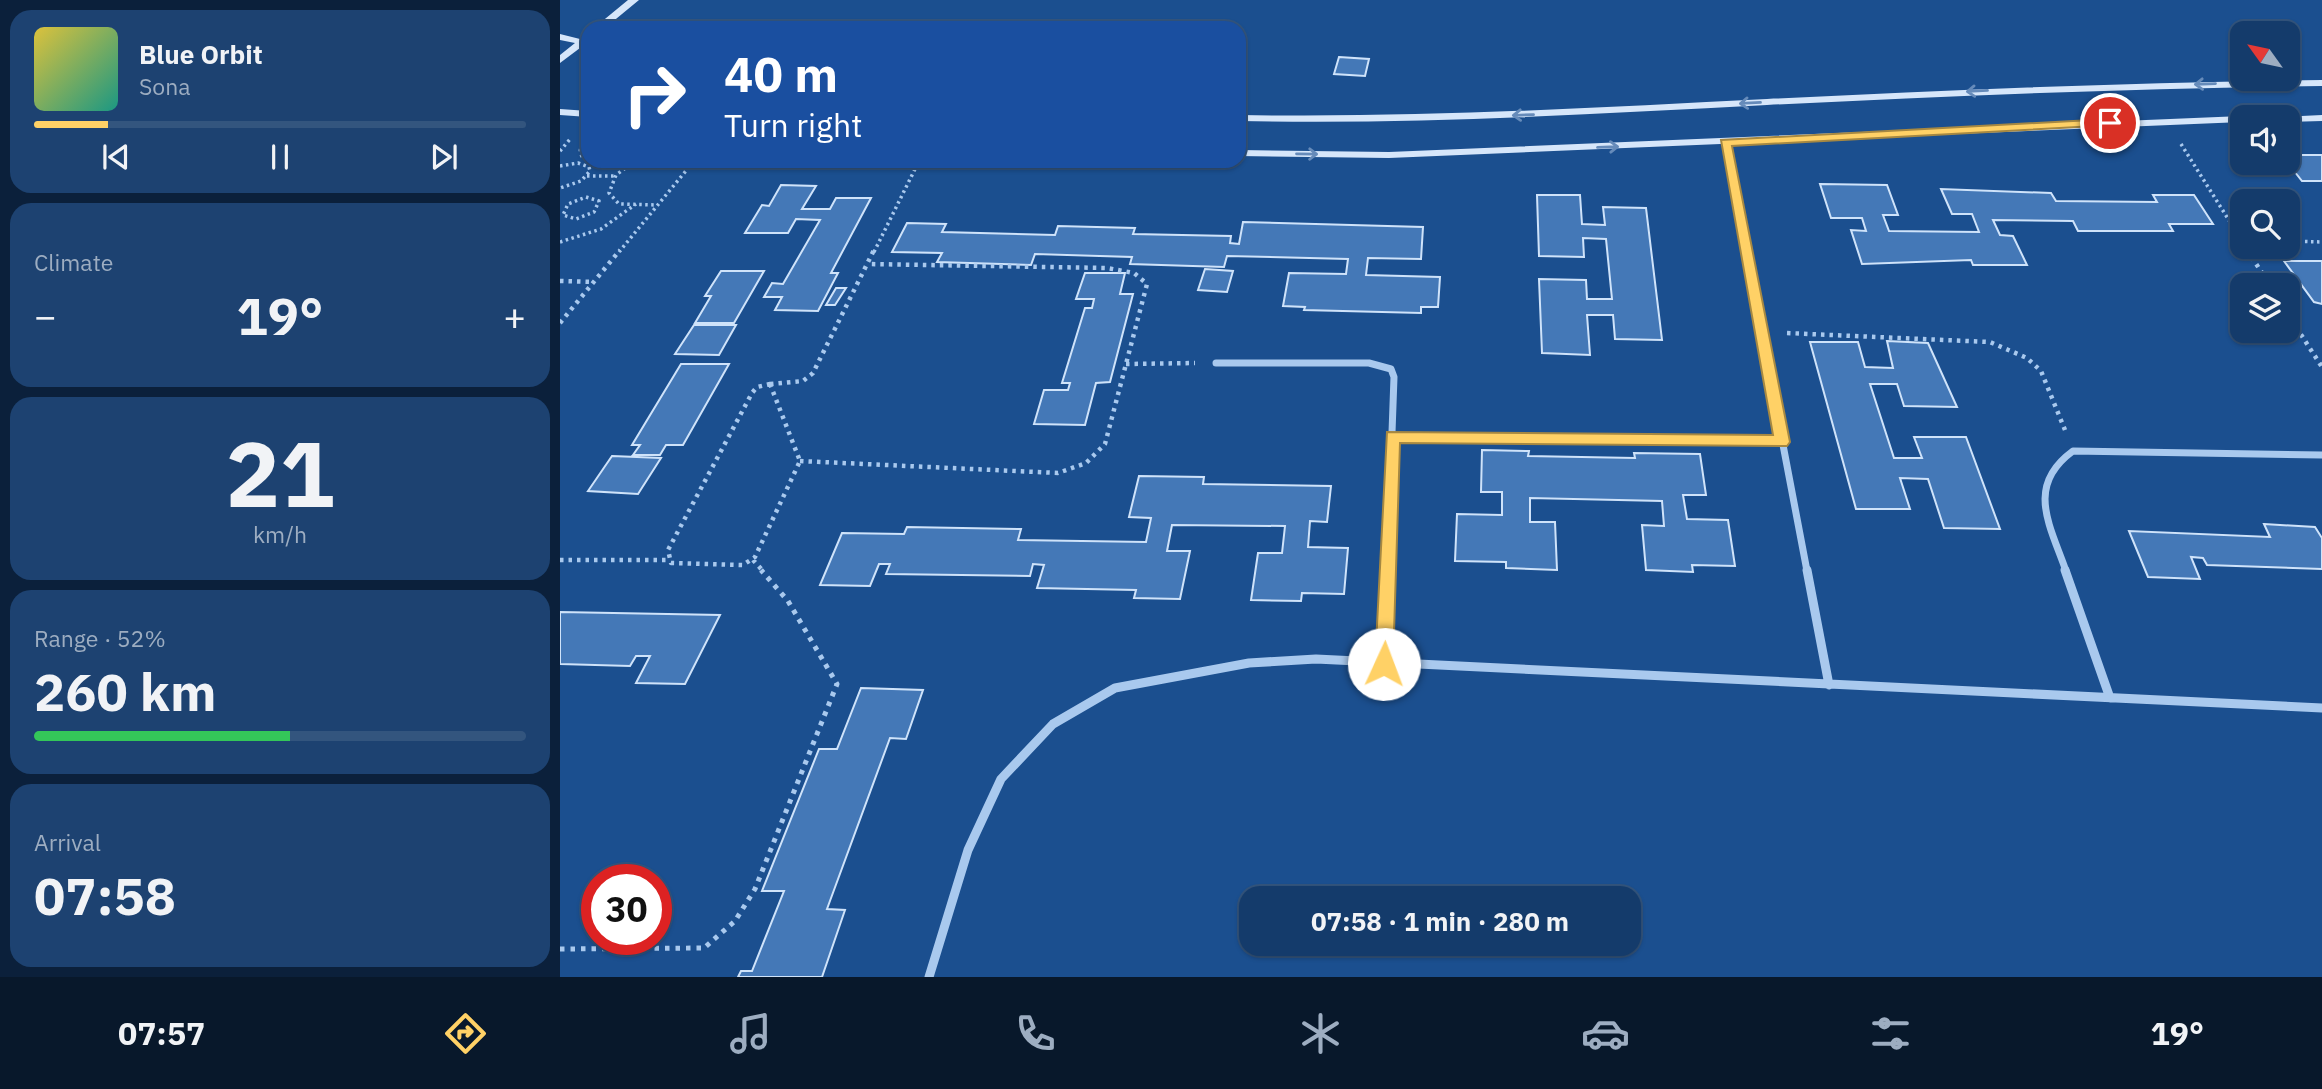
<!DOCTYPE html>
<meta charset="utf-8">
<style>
body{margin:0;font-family:"IBM Plex Sans",sans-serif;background:#1d4271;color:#f1f3f6;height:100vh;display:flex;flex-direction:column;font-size:26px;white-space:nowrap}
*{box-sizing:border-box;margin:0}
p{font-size:23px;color:#9dadc1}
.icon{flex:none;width:38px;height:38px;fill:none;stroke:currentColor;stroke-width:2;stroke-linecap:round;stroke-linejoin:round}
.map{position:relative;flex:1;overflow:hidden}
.side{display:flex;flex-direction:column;gap:10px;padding:10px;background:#0b203b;width:560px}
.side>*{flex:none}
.banner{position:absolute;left:21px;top:21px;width:665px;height:147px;border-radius:21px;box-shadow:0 2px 5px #0004,0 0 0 2px #33557e;background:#1a4fa0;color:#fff;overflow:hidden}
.needle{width:46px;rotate:303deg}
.buttons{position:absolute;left:1670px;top:21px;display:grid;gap:14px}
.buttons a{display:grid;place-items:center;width:70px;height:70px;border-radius:14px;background:#143b6b;box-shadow:0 2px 5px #0004,0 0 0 2px #33557e;font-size:35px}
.speed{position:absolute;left:21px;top:864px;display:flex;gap:14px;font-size:35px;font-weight:700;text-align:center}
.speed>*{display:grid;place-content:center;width:91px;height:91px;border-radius:50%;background:#143b6b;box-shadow:0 2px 5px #0004,0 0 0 2px #33557e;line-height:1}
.speed .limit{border:10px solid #d22;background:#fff;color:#111}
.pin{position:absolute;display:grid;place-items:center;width:60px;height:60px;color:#fff;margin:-30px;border:4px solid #fff;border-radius:50%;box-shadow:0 2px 7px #0007}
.me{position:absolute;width:77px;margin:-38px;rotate:2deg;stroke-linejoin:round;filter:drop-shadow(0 0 5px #0008)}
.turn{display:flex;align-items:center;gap:24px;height:147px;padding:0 28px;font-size:32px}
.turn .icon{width:91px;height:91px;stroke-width:2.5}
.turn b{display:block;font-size:49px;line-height:60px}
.big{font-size:52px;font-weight:700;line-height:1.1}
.side .widget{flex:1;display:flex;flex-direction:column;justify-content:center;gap:10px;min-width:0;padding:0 24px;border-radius:21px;background:#1d4271}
.side .dial{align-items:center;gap:0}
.dial b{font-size:91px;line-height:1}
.song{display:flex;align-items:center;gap:21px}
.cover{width:84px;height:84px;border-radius:10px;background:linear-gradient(135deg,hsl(50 70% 55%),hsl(170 70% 35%))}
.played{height:7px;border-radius:4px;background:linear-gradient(90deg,#ffd166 15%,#33557e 15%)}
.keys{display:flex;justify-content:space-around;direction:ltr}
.heat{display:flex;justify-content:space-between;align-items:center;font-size:38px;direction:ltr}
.charge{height:10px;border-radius:5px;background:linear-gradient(90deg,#34c759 52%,#33557e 0)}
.trip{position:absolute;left:679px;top:886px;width:402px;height:70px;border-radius:21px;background:#143b6b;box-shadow:0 2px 5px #0004,0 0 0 2px #33557e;font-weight:700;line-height:70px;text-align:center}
.dock{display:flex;height:112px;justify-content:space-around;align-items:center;background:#08182b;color:#9dadc1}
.dock .icon{width:49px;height:49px}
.dock .active{color:#ffd166}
.dock b{font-size:32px;color:#f1f3f6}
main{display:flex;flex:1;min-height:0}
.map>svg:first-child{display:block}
.building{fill:#4478b7;stroke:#cfe3fa;stroke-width:2}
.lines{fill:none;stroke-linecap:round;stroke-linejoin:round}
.path-far2{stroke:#a9c9ee;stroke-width:3.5;stroke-dasharray:2.5 3.5;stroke-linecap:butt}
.path-far1{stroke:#a9c9ee;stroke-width:4.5;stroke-dasharray:3.5 5;stroke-linecap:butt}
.path{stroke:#a9c9ee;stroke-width:5;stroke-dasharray:4.5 6;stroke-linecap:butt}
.street-far2{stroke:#a9c9ee;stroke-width:5}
.street-far1{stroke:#a9c9ee;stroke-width:7}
.street{stroke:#a9c9ee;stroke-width:9}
.secondary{fill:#d6e6fa;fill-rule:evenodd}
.oneway{stroke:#668bba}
.route{fill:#ffd166;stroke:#a68842;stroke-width:2}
</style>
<main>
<section class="side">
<div class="widget">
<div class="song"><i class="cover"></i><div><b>Blue Orbit</b><p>Sona</p></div></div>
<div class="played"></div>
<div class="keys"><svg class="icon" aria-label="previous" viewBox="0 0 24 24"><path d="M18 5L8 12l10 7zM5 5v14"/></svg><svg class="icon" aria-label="pause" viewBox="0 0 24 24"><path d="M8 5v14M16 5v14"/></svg><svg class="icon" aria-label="next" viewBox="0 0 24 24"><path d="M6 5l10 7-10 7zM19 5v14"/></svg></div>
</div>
<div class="widget"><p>Climate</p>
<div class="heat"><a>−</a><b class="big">19°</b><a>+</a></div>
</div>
<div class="widget dial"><b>21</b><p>km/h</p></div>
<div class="widget"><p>Range · 52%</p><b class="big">260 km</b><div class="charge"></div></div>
<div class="widget"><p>Arrival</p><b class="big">07:58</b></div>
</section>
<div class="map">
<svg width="1762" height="977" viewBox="0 0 1762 977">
<rect width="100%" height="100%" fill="#1b4f8f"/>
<path class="building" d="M779,57L809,59L805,76L774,74Z
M1727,155H1762V181H1742L1727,162Z
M1260,184L1327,185L1338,215H1323L1329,231L1419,232L1412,214H1392L1381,189L1491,193L1496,201L1597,202L1593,195H1634L1653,224H1609L1613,231H1518L1513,221L1433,220L1440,235L1453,236L1467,265H1413L1411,260L1302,264L1291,230L1306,231L1302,218H1271Z
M221,185L256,186L242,209H270L276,198H311L271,273H278L258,311L215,310L222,297H204L212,283L223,284L260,220L236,219L228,233H185L202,205L209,206Z
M977,195H1020L1022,224L1045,225L1043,207L1086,208L1102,340L1055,339L1053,315H1027L1030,355L982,353L979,279L1026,280L1027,299H1052L1046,239L1023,238L1024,257L979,256Z
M683,222L863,227L861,259L808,258L806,275L880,277L878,307H861V313L744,310L745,307L723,306L729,273L786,274L788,259L667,256L664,267L570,264L572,257L475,254L471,265L377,262L382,253L332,252L347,223L386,224L382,232L495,235L498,226L575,228L573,234L671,236L670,243L679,244Z
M1724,261H1762V304L1754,302Z
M645,269L673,271L667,292L638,290Z
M161,271H204L174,323H135L151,296H145Z
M525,273H565L560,294H573L550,382L536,383L525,425L474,424L484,390H508L510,383H502L525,308H532L534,299H516Z
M276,288H286L275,305H266Z
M134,325H176L159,355L115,354Z
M1327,341L1368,343L1397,407L1344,406L1337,384H1310L1334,458H1362L1354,437H1406L1440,529L1384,528L1368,479L1340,478L1350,509H1296L1250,342H1298L1305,367L1333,368Z
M121,364H169L123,445H106L100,455H73L80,445H72Z
M922,450L969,451L968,456L1075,458L1074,453L1140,454L1146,495H1123L1127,519L1168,520L1175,566L1132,565L1133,572L1086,570L1082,525L1104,526L1102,501L970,498V522H995L997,570L946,568V562L895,561L897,514L942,515V492H921Z
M52,456L101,458L78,494L28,491Z
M579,476L644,477L643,484L771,486L767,522L750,521L748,547L788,548L784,594L742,593L741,601L691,600L698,553H722L725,526L612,525L607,551H630L620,599L574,598L576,590L477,588L484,565L473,564L470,576L326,574L330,564H319L310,586L260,585L282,533L344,534L347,527L461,529L458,540L586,542L591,518L569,517Z
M1704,524L1755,527L1762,538V569L1647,565L1643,558L1631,557L1640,579L1588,577L1569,531L1710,537Z
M0,612L160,615L125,684L76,683L90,656H76L70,666L0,664Z
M301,688L363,690L346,739L330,738L267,909L285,910L262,977H178L181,971H192L224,891H202L259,749H277Z"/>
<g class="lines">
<path class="path-far2" d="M22,137L20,153L23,158L28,157
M1621,144L1682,241
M0,151L11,138
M75,161L56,175L49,193L59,204L97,205
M0,166L18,163L29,167L30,171L21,181L0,188
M27,176H54
M26,197L39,201L34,212L16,219L3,215L8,204Z
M1727,241L1762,242
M0,242L41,229L76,204
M1685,247L1688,252
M59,252L134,161
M314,252L359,161"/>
<path class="path-far1" d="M1687,250L1710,285
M0,281L34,282
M1727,313L1762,367
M0,323L60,250
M1227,333L1430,342L1467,358L1481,371L1505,430
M566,364L635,363
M210,384L240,461L195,557L183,565L111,563L108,550L192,393L197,387Z
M210,384L243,381L253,373L314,250
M240,461L498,473L526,463L545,444L587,284L574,273L547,268L307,264
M0,560H108
M193,560L203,571"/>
<path class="path" d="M0,949L144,948L175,921L195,889L277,684L228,601L201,570"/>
<path class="street-far2" d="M1165,143L1186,252"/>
<path class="street-far1" d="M1186,250L1247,571
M656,363H809L831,369L834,377L827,571
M832,437L1222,442
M1506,571C1490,525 1465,486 1513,451L1762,455"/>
<path class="street" d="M1247,570L1269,685
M1505,570L1550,698
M824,664L827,570
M369,977L408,850L441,779L493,724L555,688L689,663L756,659L1762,708"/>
<path class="secondary" d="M68,0H79L45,28H34Z
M0,34L20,39L28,34V46L24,45L0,63V55L15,43L0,40Z
M1762,80V86C1577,88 1392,96 1207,105C1031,114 855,125 679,121V115C855,118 1031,108 1207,99C1392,90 1577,82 1762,80Z
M0,109L28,111V117L0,115Z
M1762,115V121L1727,122V117H1723Z
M1682,116L1686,117H1682V122L829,158L679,156V150L829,152Z"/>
</g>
<defs><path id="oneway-shaft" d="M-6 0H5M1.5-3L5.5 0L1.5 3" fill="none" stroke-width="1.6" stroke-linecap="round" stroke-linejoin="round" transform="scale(1.75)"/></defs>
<g class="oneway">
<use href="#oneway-shaft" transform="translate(1645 84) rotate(178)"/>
<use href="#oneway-shaft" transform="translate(1417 91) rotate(177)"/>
<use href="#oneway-shaft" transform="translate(1190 103) rotate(177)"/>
<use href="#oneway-shaft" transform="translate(963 115) rotate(178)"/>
<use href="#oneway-shaft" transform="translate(1048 147) rotate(-2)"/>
<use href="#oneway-shaft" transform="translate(747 154) rotate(1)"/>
</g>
<path class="route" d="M1550,119L1556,123L1554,125L1172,146L1230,442L1227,446L840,443L833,664L830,670L824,672L818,670L815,664L827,432L1213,435L1161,140Z"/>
</svg>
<div class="buttons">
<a><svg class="needle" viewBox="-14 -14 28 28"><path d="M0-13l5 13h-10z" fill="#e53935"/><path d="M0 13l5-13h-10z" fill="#9dadc1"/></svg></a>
<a><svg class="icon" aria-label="sound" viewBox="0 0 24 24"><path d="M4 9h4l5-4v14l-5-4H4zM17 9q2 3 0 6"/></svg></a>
<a><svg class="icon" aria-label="search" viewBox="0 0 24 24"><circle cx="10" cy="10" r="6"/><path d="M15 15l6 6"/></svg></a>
<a><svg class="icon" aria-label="layers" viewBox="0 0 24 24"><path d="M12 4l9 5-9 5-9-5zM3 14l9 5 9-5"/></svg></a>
</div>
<div class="speed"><div class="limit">30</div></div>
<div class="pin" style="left:1550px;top:123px;background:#d93025"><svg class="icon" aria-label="arrive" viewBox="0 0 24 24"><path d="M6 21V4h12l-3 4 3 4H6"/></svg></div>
<svg class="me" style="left:824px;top:664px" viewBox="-20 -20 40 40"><circle r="19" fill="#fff"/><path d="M0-13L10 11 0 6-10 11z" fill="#ffd166"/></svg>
<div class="trip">07:58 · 1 min · 280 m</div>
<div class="banner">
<div class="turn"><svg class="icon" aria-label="right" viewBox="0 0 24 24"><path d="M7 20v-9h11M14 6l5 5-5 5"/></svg><div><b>40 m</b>Turn right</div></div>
</div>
</div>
</main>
<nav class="dock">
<b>07:57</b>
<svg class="icon active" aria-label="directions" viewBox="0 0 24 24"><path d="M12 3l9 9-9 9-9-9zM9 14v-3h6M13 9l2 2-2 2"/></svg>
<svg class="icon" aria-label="music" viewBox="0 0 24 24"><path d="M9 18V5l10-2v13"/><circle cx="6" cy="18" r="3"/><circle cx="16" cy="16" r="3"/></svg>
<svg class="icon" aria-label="phone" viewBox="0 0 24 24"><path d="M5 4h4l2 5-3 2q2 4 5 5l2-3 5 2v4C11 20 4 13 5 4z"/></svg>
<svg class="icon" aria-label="climate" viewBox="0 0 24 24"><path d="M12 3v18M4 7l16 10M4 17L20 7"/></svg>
<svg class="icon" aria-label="car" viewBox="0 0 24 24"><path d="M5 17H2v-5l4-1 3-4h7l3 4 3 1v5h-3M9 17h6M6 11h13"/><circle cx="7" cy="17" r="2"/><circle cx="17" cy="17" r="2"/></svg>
<svg class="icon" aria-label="filters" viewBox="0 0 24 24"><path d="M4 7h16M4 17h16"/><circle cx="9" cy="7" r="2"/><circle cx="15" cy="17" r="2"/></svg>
<b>19°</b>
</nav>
